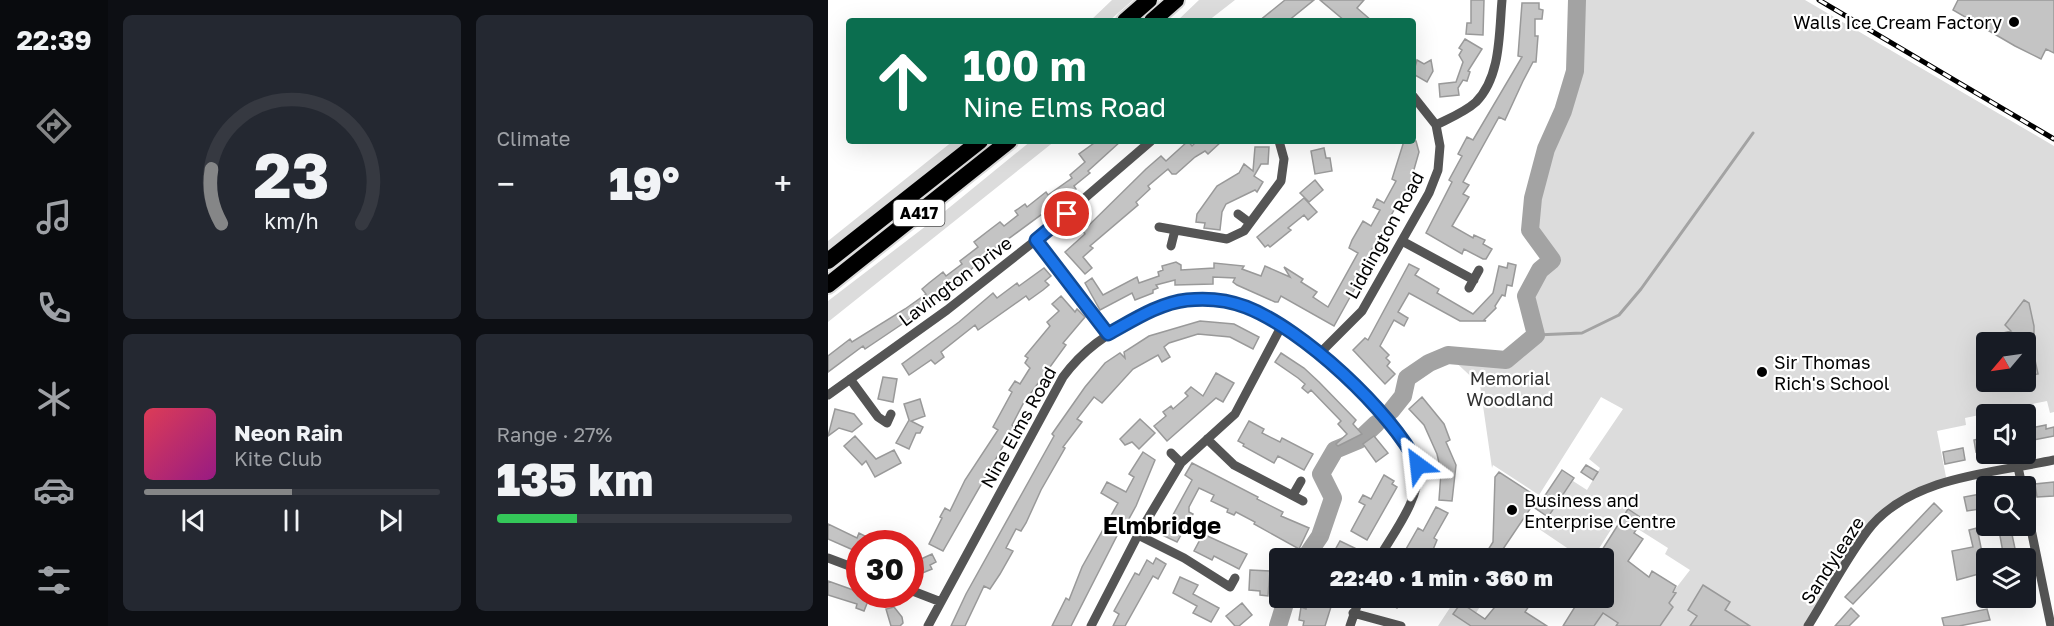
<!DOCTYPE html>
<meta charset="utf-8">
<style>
body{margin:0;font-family:"Golos Text",sans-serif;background:#242831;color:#f1f3f6;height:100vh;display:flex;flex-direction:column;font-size:22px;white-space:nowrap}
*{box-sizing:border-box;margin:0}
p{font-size:20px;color:#9ea1a6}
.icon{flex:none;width:33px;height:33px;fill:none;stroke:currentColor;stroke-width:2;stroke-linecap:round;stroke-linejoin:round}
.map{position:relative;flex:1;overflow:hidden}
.side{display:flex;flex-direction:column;gap:15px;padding:15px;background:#0d0f14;width:720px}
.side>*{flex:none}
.top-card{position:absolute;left:18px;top:18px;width:570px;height:126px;border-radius:6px;box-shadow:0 6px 24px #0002;background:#0b6e4f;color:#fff;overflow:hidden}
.needle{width:39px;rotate:241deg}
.buttons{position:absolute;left:1148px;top:332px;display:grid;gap:12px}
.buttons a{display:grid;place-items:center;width:60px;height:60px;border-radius:6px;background:#171b24;box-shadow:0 6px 24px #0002;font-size:30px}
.speed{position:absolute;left:18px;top:530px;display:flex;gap:12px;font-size:30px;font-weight:700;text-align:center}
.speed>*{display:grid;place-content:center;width:78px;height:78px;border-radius:50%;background:#171b24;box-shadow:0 6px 24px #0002;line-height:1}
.speed .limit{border:9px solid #d22;background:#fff;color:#111}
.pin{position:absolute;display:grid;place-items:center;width:51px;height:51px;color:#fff;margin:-26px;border:3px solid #fff;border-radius:50%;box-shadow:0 2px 6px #0007}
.me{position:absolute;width:66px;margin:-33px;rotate:330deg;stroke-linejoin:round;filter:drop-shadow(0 0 4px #0008)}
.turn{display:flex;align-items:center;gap:21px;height:126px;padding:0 18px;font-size:27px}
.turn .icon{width:78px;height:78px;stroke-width:2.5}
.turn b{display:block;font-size:42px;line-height:51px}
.big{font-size:45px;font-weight:800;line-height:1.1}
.side .tile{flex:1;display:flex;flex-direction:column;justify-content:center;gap:9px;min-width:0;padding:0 21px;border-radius:9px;background:#242831}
.side .dial{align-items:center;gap:0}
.dial svg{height:156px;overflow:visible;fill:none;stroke:#363941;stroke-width:7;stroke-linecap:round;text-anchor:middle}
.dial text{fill:#f1f3f6;stroke:none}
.song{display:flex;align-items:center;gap:18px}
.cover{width:72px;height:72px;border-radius:9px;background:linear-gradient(135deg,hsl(350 70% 55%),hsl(310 70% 35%))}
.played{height:6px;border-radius:3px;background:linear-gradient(90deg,#858687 50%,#363941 50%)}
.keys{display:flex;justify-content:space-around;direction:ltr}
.heat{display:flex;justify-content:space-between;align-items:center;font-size:33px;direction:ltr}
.charge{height:9px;border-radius:4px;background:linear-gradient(90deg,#34c759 27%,#363941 0)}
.side .tiles{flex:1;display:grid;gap:15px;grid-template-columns:repeat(2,1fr)}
.trip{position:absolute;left:441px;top:548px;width:345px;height:60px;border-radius:6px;background:#171b24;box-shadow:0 6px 24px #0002;font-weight:800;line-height:60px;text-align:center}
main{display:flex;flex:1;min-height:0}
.tab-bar{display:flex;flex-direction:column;width:108px;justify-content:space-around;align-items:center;background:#090b0e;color:#9ea1a6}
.tab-bar .icon{width:42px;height:42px}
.tab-bar .current{color:#858687}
.tab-bar b{font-size:27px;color:#f1f3f6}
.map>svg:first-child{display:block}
.green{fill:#dcdcdc;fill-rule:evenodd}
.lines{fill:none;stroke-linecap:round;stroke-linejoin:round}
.stream{stroke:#a3a3a3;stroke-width:3}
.river{stroke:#a3a3a3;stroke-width:18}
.building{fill:#c4c4c4;stroke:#999;stroke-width:1.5}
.highway-casing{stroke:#dbdbdb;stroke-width:20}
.street{stroke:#555;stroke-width:9}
.highway{stroke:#000;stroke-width:16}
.rail-casing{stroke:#000;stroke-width:5}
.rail{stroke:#fff;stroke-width:3;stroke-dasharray:9;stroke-linecap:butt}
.route-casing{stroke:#114b97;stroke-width:15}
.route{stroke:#1a73e8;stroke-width:10}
.poi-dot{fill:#000;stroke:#fff;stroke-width:2}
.labels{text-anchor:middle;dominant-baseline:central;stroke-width:4.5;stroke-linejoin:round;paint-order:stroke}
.shield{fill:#fff;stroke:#4c4c4c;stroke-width:1.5}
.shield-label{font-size:16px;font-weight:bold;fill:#000}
.poi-label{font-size:18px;fill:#000;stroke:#fff;text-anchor:start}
.street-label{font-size:18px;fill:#000;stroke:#fff}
.park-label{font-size:18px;fill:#333;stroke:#fff}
.district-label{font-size:24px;font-weight:bold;fill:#000;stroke:#fff}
</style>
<main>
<nav class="tab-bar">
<b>22:39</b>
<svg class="icon current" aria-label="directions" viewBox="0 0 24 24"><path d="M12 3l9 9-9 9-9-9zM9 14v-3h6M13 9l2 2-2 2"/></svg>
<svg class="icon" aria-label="music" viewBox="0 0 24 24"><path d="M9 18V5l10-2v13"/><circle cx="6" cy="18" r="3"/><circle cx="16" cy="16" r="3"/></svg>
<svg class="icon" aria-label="phone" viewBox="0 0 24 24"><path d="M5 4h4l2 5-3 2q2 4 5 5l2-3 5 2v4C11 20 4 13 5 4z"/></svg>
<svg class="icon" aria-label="climate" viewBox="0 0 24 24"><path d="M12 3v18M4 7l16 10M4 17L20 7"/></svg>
<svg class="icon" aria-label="car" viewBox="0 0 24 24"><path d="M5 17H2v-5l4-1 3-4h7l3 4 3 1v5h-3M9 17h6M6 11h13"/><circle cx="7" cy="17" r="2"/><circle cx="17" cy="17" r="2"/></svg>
<svg class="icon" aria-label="filters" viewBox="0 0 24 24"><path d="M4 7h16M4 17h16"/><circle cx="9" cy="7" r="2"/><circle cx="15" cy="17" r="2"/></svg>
</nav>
<section class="side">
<div class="tiles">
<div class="tile dial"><svg viewBox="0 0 100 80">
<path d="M14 69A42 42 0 1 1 86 69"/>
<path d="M14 69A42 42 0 0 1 9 41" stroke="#858687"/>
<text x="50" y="56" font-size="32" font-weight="700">23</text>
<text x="50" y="72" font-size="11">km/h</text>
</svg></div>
<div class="tile"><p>Climate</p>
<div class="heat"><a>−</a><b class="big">19°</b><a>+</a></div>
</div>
<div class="tile">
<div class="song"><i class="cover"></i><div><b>Neon Rain</b><p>Kite Club</p></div></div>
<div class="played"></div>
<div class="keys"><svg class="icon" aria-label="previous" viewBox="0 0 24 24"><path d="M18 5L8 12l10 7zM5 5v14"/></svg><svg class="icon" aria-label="pause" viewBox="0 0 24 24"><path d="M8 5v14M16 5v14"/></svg><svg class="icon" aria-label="next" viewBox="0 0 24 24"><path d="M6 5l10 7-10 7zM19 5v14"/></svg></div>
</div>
<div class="tile"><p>Range · 27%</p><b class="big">135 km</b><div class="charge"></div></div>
</div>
</section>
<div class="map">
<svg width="1226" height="626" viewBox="0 0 1226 626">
<rect width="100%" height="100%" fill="#fff"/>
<path class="green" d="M284,0H305L281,21H262Z
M371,0H407L380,21H349Z
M749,0H977L1226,146V412L1222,413L1219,401L1137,418L1138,425L1109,431L1119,482L1103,487L1043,526L980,626H832L845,607L841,603L848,594L845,592L862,570L837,554L840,548L791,517L765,558H754L711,529L745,481L759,490L772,468L761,459L795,409L773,397L711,495L665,465L664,468L652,385L620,355L678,360L708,335L698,296L712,270L724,260L702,230L705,198L718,149L735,111L747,71ZM1158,342H1197V381H1158Z
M125,141H140L0,252V241Z
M203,141H227L0,322V301L111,216Z
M629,597H658L648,613L633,603L626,614L642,626H610Z
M775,613L790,623V626H766Z"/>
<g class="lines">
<path class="stream" d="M708,335L754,333L791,315L813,289L925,133"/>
<path class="river" d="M563,411L575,396L579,378L601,363L620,355L678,360L708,335L698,296L712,270L724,260L702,230L705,198L718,149L735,111L747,71L749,0
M477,558L492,536L505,498L493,474L507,450L531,440L548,424
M450,626L459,597"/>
</g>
<path class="building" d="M457,0H486L460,21H431Z
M492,0H536L529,8L544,21H517Z
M643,0H656L655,35L638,34L639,23H643Z
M1130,0H1226V53L1218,49L1213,59L1187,46L1125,10Z
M694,3H711V9L715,10L714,19H707V36H710L708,62H705L695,81L677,120L671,117L635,182L641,185L635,194L641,197L624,226L645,238L646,235L657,240L655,244L664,249L658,259H655L636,249L634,254L598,233L624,182L621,180L634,156L630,154L639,137L645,140L694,57L690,56Z
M637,39L654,49L640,71L642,72L639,81L635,80L630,88L631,95L612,97L611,84L628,82L635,62L631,55L634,50L631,48Z
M589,60L596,64L603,60L605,71L599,82L585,74Z
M269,141H293L260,171L262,173L246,186L248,189L168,248L98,308L37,349L35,346L0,372V356L22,339L24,342L77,309L98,294L94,289L101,283L115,272L118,276L134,264L132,261L150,247L146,242L164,228L172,222L176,226L190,215L187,211L197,204L199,207L218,192L220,195L244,178L242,175L257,162L251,154Z
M360,141L364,146L369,141H394L380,154L377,151L367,157L348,174H344L340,169L320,186L322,189L308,202L310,205L262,246L265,248L255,257L264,268L257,274L237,252L257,234L255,231L318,169L333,156L338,161Z
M576,141H588L591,152L583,180L540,256L528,280L531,281L506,326L453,296L450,302H447L409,285L405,282L407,278L385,277V284L347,285V280L328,285L330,288L325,290V293L307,300L304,293L272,310L257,283L264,278L275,295L309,277L311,283L331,276L330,272L335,270L334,266L348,262L353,265V270L386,268V263L416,266L414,269L433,276L437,266L462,277L456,267L475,279L473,282L489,292L485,297L500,307L530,253L521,248L524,240L535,221L543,226L552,210L545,207L549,199L556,203L568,181L564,179Z
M427,147H441L440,164H433L426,176L435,182L429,192L427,190L398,204L394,212L392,230L376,228L377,223L368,222L369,214L389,186L411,173L416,164L425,171Z
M496,148L498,158H502L504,171L487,174L483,151Z
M487,180L495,190L481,202L472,193Z
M476,198L489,212L480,220L476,215L460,228L463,230L442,247L440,245L437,247L429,237Z
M680,263L688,265L684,286L679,285L677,296L674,295L667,306L668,308L656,320L658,321H632L581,293L570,312L580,318L576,326L566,320L552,346L561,355L558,358L562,362L559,366L567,374L557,384L525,350L537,338L540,340L581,264L591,269L587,275L611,289L609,293L645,314L665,293L671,266L679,268Z
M216,268L223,276L217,281L221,285L215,290L201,300L198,296L150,330L147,325L113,352L116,357L107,364L103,360L81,375L74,364L131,322L165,293L169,298L189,283L191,286Z
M233,296L247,312L249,309L257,317L235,343L238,345L195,404L184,425L186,427L115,551L101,544L114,518L112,517L117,508L122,511L137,480L170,430L165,427L184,392L181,390L187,381L192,384L202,368L197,363L200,358L197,356L222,326L219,322L231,311L224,304Z
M1196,300L1201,303L1206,326V336L1202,337L1210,374L1197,376V342H1177L1175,333L1183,331L1177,325Z
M372,321L406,324L431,337L425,349L402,337L370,334L341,343L336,347L342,357L334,362L330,355L305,369L274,403L266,397L249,419L254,422L235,447L237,448L213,490L198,523L193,531L188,529L178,548L185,551L172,574L162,589L156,586L137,626H123L138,594L226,436L224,434L257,387L277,363L292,353L297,358L296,352L321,336Z
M453,353L476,368L491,382L528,420L525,424L534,434L510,446L508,444L519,434L510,424L513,421L483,390L480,393L474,388L477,384L470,378L447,362Z
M388,373L406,383L395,402L388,398L339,441L326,426L338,416L335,412L343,406L345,409L360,396L357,393L363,387L375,396Z
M55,377L69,379L65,402L50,399Z
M594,397L616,424L622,440L618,442L628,465L624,501L611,500L613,472L609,454L596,425L581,409Z
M92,399L97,416L83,421L95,427L92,433H88L81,449L68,443L81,420L76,404Z
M7,409L26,414L34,424L24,432L11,428L0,436Z
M312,419L327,433L311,449L304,442L297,445L292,439Z
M421,421L436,429L434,433L452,442L454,438L485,454L476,470L450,456L446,463L415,446L416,444L410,441Z
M1218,425V429L1226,427V436L1200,441L1198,429Z
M27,436L48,459L66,450L73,463L47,477L38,461L34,465L16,446Z
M546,436L560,453L548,462L535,444Z
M1158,437V450L1148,452L1146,440Z
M1135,448L1137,460L1117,464L1115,452Z
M315,452L327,460L308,506L297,526L295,524L243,626H224L238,598L241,600L254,567L290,503L273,493L279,482L298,492L306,477L301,474Z
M364,463L430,497L429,499L455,512L453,516L481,528L471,549L426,524L427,522L408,512L406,515L399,512L400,509L383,501L386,495L371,488L361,507V512L365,514L349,542L334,535L364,480L357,475Z
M758,465L770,472L765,480L753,472Z
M734,470L746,478L720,517L704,506L669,558H655L665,542L667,477L671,472L714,500Z
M556,475L566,481L564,484L569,487L539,540L523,531L537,505L531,502L535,495L543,499Z
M1226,482V496L1209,497L1207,484Z
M1158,493V508L1139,511L1136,497Z
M1106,503L1114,511L1025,604L1017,597Z
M608,507L620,513L606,538L609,540L602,557L573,558L590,528L595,531Z
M800,509L815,519L806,533L815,539L800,561L821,577L824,571L848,586L845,592L848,593L841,603L845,607L832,626H788L790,623L775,613L766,626H735L753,597H776V558H769Z
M0,524L29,538L31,533L39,537L36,543H32V553L0,539Z
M1170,525H1182L1189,558H1176Z
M1149,528L1158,572L1129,580L1124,551L1145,547L1141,530Z
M375,534L419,554L411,569L386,556L384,560L366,551Z
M512,541L533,551L530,558H522L507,550Z
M104,554L108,562L102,565L104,569L92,574L91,570L85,573L82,564Z
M328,558L338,564L330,579L325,576L297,626H285L291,614L286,611L307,573L311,575L319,560L325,564Z
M422,570L442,571L440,596L432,595V591L421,590Z
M352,577L370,585L365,594L391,608L383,622L365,613L369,606L345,593Z
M0,581L42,596L36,611L28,608L29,604L0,595Z
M875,585L902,602L897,610L922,626H862L869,616L860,610Z
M486,597H506L497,626H475L476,621L471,620L473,607L478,609L481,598Z
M550,597H575L569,608Z
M675,597H707L697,612L719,626H643L625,614L633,603L657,619Z
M414,603L424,615L411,626H407L398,616Z
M66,607L74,617L75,623L72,626H63L58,609Z
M1023,608L1031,616L1021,626H1007Z
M1159,609L1162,620L1131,626H1116L1114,618Z"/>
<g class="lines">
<g class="highway-casing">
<path id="highway" d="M297,21L321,0
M324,21L348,0
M0,261L152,141
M0,285L181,141"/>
</g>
<path class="street" d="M585,96L608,125
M410,214L422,223
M331,227L399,239L416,231L453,181L456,159L451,141
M208,240L280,334
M574,241L646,280
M343,246L347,230
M641,288L651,270
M491,354L534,311L601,193L610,170L612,146L608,125C622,118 637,112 648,102C673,77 671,33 674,0
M22,379L50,417L59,423L63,414
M0,395L119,310L208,240L323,141
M379,439L406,465L475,501
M343,453L353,463
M1190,467L1194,486
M465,495L473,481
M1197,500L1223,626
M310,535L356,558L402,587L407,578
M0,558L32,570
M82,590L113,602
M525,613L573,626
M100,626L235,377C255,350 279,333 309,319C325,311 343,301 361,300C432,295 496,352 541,402C557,419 587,443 590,467C593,498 566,532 551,558
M263,626L310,535L353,463L407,414L453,327
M522,626L532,597
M980,626C999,596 1022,551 1044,525C1087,476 1166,473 1226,460"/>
<use href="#highway" class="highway"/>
<g class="rail-casing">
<path id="rail" d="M991,0L1226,139"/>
</g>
<use href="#rail" class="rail"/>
</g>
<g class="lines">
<g class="route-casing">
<path id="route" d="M239,214L208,240L280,334C304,321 331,303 359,300C378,298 400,300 418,307C475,329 563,411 590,465"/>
</g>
<use href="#route" class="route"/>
</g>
<g class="poi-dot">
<circle cx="1186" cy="22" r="6"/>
<circle cx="934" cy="372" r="6"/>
<circle cx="684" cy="510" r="6"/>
</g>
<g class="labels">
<rect class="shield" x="65.5" y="200" width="51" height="26" rx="4.5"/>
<g class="shield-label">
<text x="91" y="213">A417</text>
</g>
<g class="poi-label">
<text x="1174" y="22" text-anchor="end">Walls Ice Cream Factory</text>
<text x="946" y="362">Sir Thomas<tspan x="946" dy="21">Rich's School</tspan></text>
<text x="696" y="500">Business and<tspan x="696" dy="21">Enterprise Centre</tspan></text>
</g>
<g class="street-label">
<text transform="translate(556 235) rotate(-61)">Liddington Road</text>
<text transform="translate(127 281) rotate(-37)">Lavington Drive</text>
<text transform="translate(190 427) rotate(-61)">Nine Elms Road</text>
<text transform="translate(1004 560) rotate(-57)">Sandyleaze</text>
</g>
<g class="park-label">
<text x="682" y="378">Memorial<tspan x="682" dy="21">Woodland</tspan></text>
</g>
<g class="district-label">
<text x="334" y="524">Elmbridge</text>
</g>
</g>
</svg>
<div class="buttons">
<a><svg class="needle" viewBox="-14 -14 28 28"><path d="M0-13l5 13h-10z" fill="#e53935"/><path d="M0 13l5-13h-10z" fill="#9ea1a6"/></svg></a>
<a><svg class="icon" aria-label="sound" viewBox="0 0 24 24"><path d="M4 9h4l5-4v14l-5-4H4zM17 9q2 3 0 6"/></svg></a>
<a><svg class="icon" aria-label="search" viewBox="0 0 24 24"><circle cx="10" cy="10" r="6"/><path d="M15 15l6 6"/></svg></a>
<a><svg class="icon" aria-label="layers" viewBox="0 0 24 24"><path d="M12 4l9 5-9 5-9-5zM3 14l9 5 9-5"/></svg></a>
</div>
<div class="speed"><div class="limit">30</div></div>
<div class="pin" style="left:239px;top:214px;background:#d93025"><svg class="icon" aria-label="arrive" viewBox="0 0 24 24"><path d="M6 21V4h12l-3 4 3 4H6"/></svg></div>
<svg class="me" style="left:590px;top:465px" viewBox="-20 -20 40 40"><path d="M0-17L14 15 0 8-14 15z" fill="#1a73e8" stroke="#fff" stroke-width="4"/></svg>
<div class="trip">22:40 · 1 min · 360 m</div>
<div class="top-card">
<div class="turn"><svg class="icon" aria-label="ahead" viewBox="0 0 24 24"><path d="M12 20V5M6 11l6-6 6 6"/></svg><div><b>100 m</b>Nine Elms Road</div></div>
</div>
</div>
</main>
